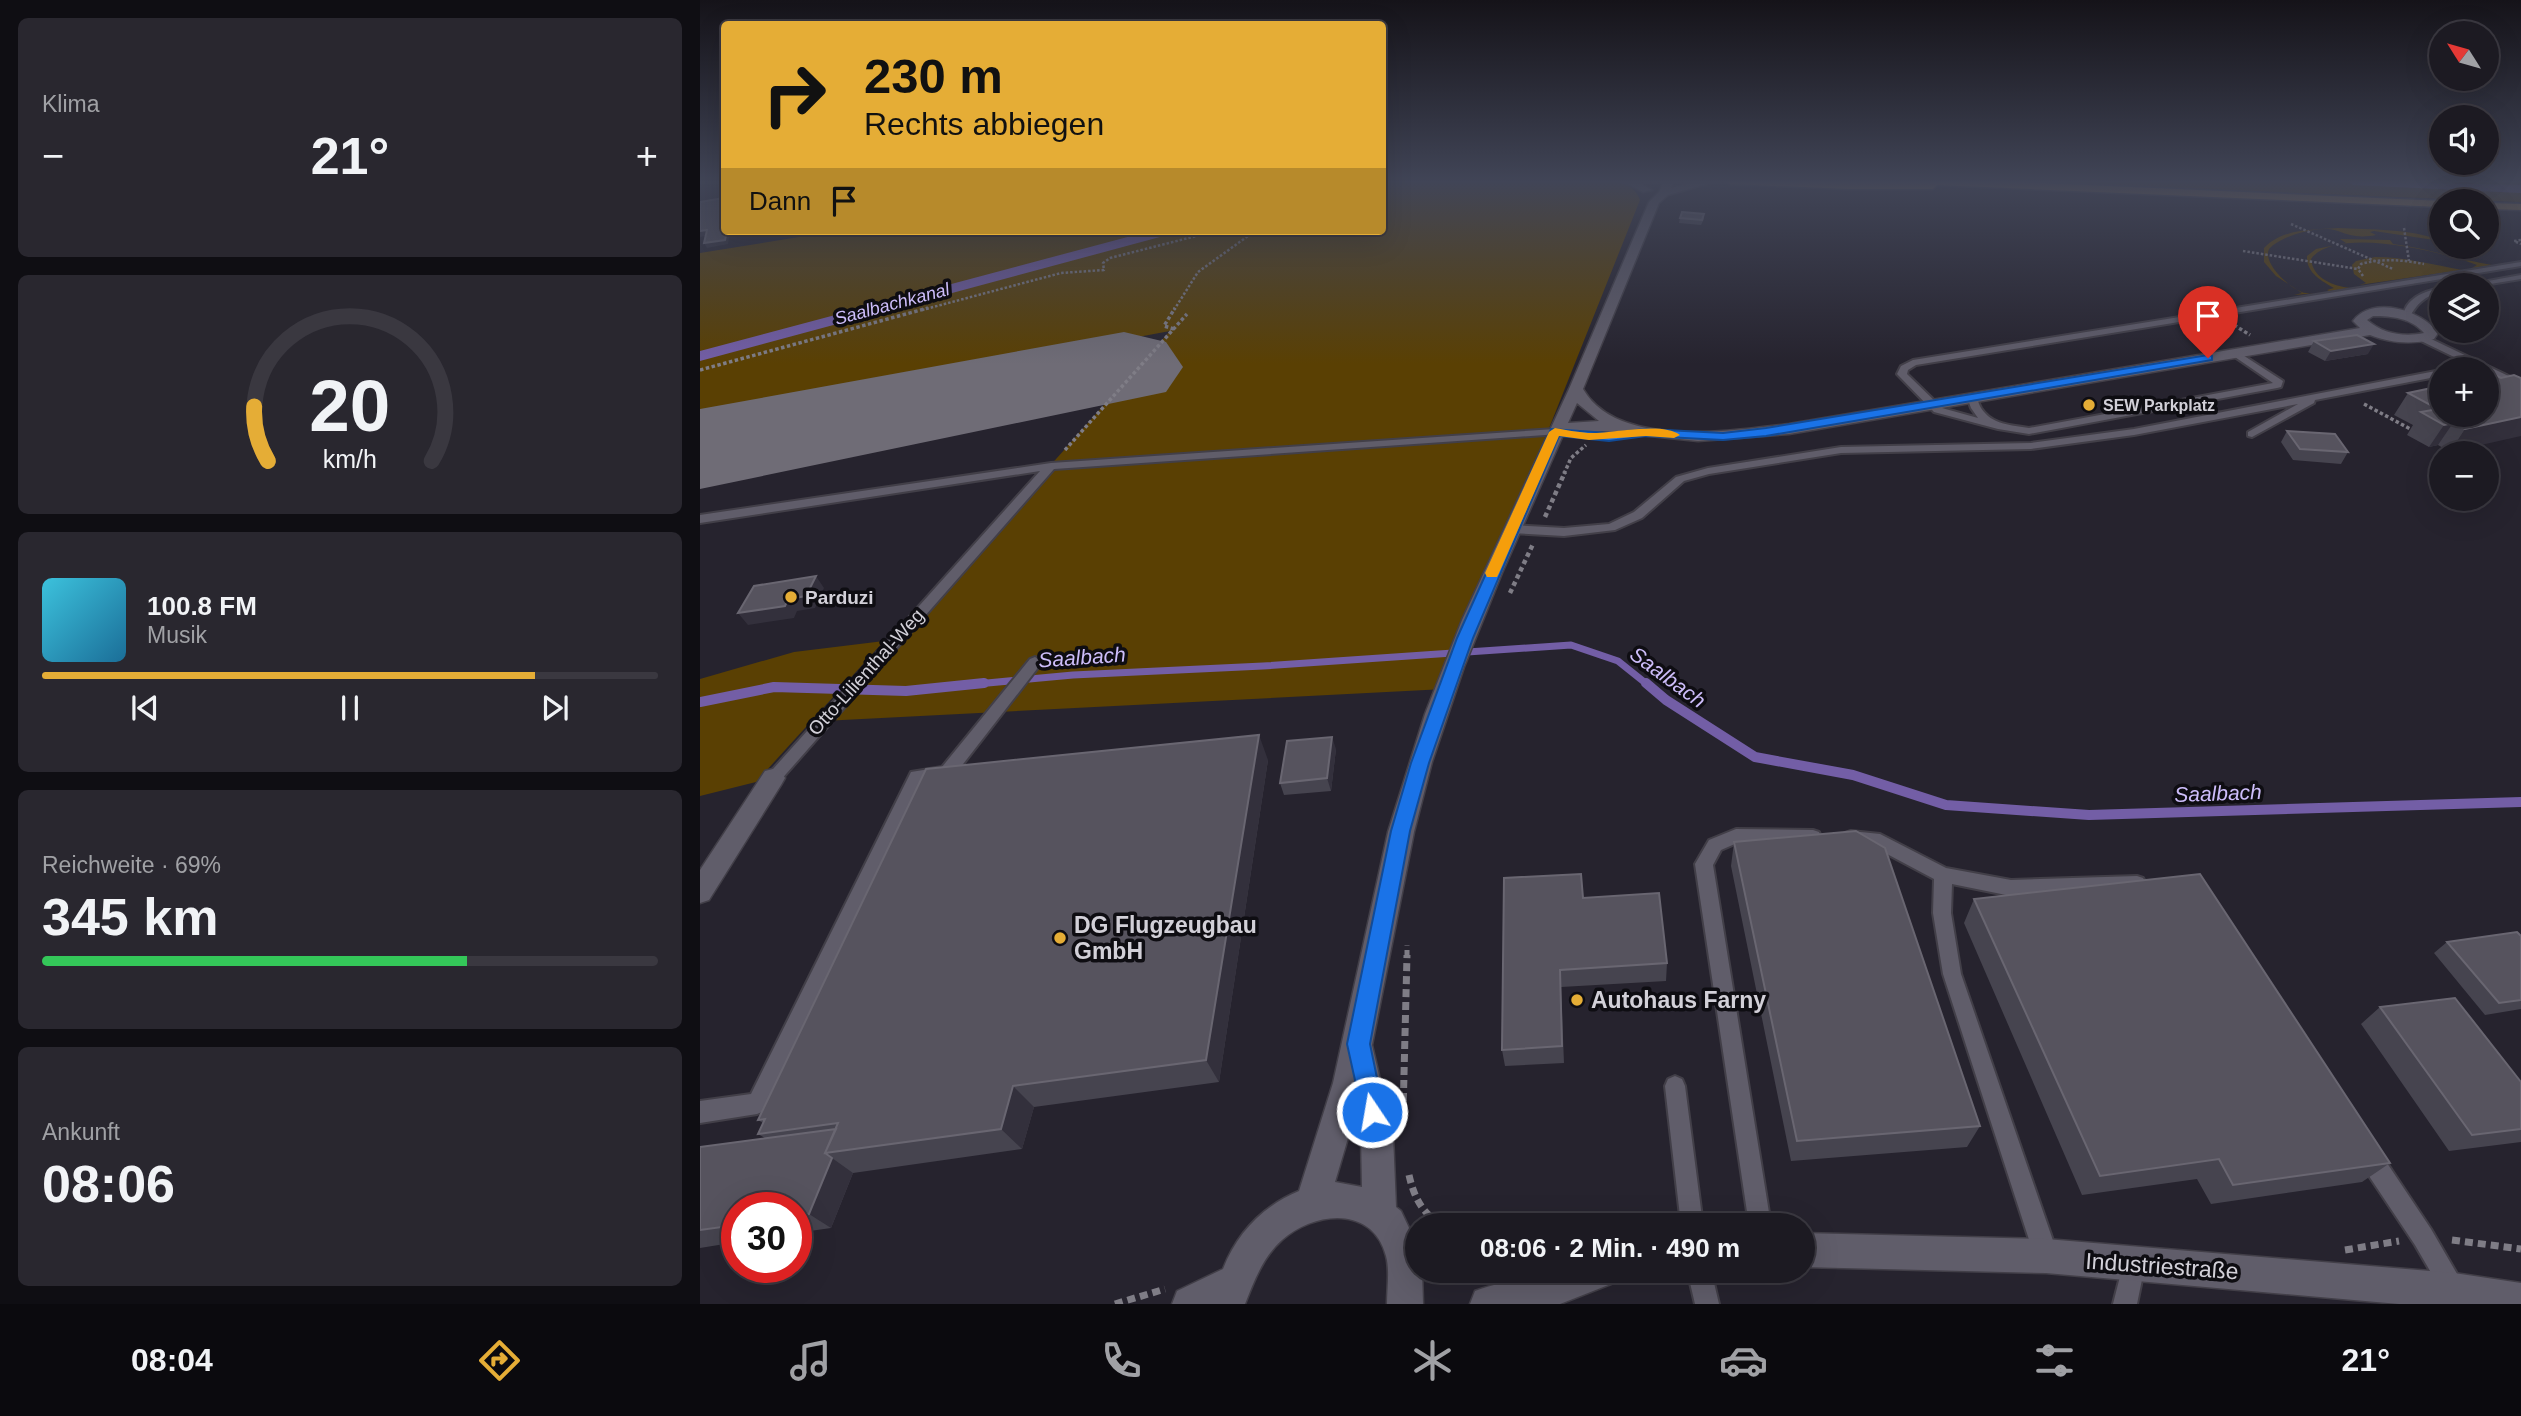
<!DOCTYPE html>
<html lang="de">
<meta charset="utf-8">
<style>
body{margin:0;font-family:Arial,sans-serif;background:#29272f;color:#f1f3f6;height:100vh;display:flex;flex-direction:column;font-size:26px;white-space:nowrap}
*{box-sizing:border-box;margin:0}
p{font-size:23px;color:#a0a1a5}
.icon{flex:none;width:38px;height:38px;fill:none;stroke:currentColor;stroke-width:2;stroke-linecap:round;stroke-linejoin:round}
.map{position:relative;flex:1;overflow:hidden}
.details{display:flex;flex-direction:column;gap:18px;padding:18px;background:#0f0e13;width:700px}
.details>*{flex:none}
.guide{position:absolute;left:21px;top:21px;width:665px;height:214px;border-radius:7px;box-shadow:0 7px 28px #0002,0 0 0 2px #3a3840;background:#e5ad36;color:#111;overflow:hidden}
.needle{width:46px;rotate:307deg}
.controls{position:absolute;left:1729px;top:21px;display:grid;gap:14px}
.controls a{display:grid;place-items:center;width:70px;height:70px;border-radius:50%;background:#1c1a22;box-shadow:0 7px 28px #0002,0 0 0 2px #3a3840;font-size:35px}
.speed{position:absolute;left:21px;top:1192px;display:flex;gap:14px;font-size:35px;font-weight:700;text-align:center}
.speed>*{display:grid;place-content:center;width:91px;height:91px;border-radius:50%;background:#1c1a22;box-shadow:0 7px 28px #0002,0 0 0 2px #3a3840;line-height:1}
.speed .limit{border:10px solid #d22;background:#fff;color:#111}
.pin{position:absolute;display:grid;place-items:center;width:60px;height:60px;color:#fff;margin:-72px -30px;border-radius:50% 50% 50% 0;rotate:-45deg;box-shadow:0 0 7px #0007}
.pin .icon{rotate:45deg}
.me{position:absolute;width:77px;margin:-38px;rotate:348deg;stroke-linejoin:round;filter:drop-shadow(0 0 5px #0008)}
.turn{display:flex;align-items:center;gap:24px;height:147px;padding:0 28px;font-size:32px}
.turn .icon{width:91px;height:91px;stroke-width:2.5}
.turn b{display:block;font-size:49px;line-height:60px}
.then{display:flex;align-items:center;height:66px;padding:0 28px;background:#0003;gap:14px;font-size:26px}
.big{font-size:52px;font-weight:700;line-height:1.1}
.details .tile{flex:1;display:flex;flex-direction:column;justify-content:center;gap:10px;min-width:0;padding:0 24px;border-radius:10px;background:#29272f}
.details .dial{align-items:center;gap:0}
.dial svg{height:182px;overflow:visible;fill:none;stroke:#3a3840;stroke-width:7;stroke-linecap:round;text-anchor:middle}
.dial text{fill:#f1f3f6;stroke:none}
.song{display:flex;align-items:center;gap:21px}
.cover{width:84px;height:84px;border-radius:10px;background:linear-gradient(135deg,hsl(190 70% 55%),hsl(200 70% 35%))}
.played{height:7px;border-radius:4px;background:linear-gradient(90deg,#e5ad36 80%,#3a3840 80%)}
.keys{display:flex;justify-content:space-around;direction:ltr}
.heat{display:flex;justify-content:space-between;align-items:center;font-size:38px;direction:ltr}
.charge{height:10px;border-radius:5px;background:linear-gradient(90deg,#34c759 69%,#3a3840 0)}
.trip{position:absolute;left:705px;top:1213px;width:410px;height:70px;border-radius:35px;background:#1c1a22;box-shadow:0 7px 28px #0002,0 0 0 2px #3a3840;font-weight:700;line-height:70px;text-align:center}
.menu{display:flex;height:112px;justify-content:space-around;align-items:center;background:#0b0a0e;color:#a0a1a5}
.menu .icon{width:49px;height:49px}
.menu .active{color:#e5ad36}
.menu b{font-size:32px;color:#f1f3f6}
main{display:flex;flex:1;min-height:0}
.map>svg:first-child{display:block}
.green{fill:#5a4003}
.lines{fill:none;stroke-linecap:round;stroke-linejoin:round}
.stream-far1{stroke:#735ea6;stroke-width:7}
.stream{stroke:#735ea6;stroke-width:10}
.canal{fill:#735ea6;fill-rule:evenodd}
.runway{fill:#6f6c76;fill-rule:evenodd}
.lane-casing{stroke:#423f48;stroke-width:4}
.street-casing{stroke:#423f48;stroke-width:3}
.primary-casing{stroke:#423f48;stroke-width:3}
.path-far4{stroke:#7f7d86;stroke-width:2.5;stroke-dasharray:2.5 2;stroke-linecap:butt}
.path-far3{stroke:#7f7d86;stroke-width:3.5;stroke-dasharray:3.5 2.5;stroke-linecap:butt}
.path-far2{stroke:#7f7d86;stroke-width:4.5;stroke-dasharray:4.5 3.5;stroke-linecap:butt}
.path-far1{stroke:#7f7d86;stroke-width:5;stroke-dasharray:6 4.5;stroke-linecap:butt}
.path{stroke:#7f7d86;stroke-width:7;stroke-dasharray:8 5;stroke-linecap:butt}
.lane{fill:#605d6a;fill-rule:evenodd}
.street{fill:#605d6a;fill-rule:evenodd}
.primary{fill:#9c7d46;fill-rule:evenodd}
.wall{fill:#46444f}
.shaded-wall{fill:#33303c}
.building{fill:#56535e;stroke:#696671;stroke-width:2}
.route{fill:#1a73e8;stroke:#114b97;stroke-width:2}
.slow{fill:#f59e0b}
.poi-dot{fill:#e5ad36;stroke:#0e0d12;stroke-width:2.5}
.labels{text-anchor:middle;dominant-baseline:central;stroke-width:7;stroke-linejoin:round;paint-order:stroke}
.far-poi-label{font-size:16px;font-weight:bold;fill:#d2d0d8;stroke:#0e0d12;text-anchor:start}
.far-water-label{font-size:18px;font-style:italic;fill:#cdbdfa;stroke:#0e0d12}
.poi-label{font-size:19px;font-weight:bold;fill:#d2d0d8;stroke:#0e0d12;text-anchor:start}
.street-label{font-size:19px;fill:#d2d0d8;stroke:#0e0d12}
.water-label{font-size:21px;font-style:italic;fill:#cdbdfa;stroke:#0e0d12}
.near-poi-label{font-size:23px;font-weight:bold;fill:#d2d0d8;stroke:#0e0d12;text-anchor:start}
.near-street-label{font-size:23px;fill:#d2d0d8;stroke:#0e0d12}
</style>
<main>
<section class="details">
<div class="tile"><p>Klima</p>
<div class="heat"><a>−</a><b class="big">21°</b><a>+</a></div>
</div>
<div class="tile dial"><svg viewBox="0 0 100 80">
<path d="M14 69A42 42 0 1 1 86 69"/>
<path d="M14 69A42 42 0 0 1 8 45" stroke="#e5ad36"/>
<text x="50" y="56" font-size="32" font-weight="700">20</text>
<text x="50" y="72" font-size="11">km/h</text>
</svg></div>
<div class="tile">
<div class="song"><i class="cover"></i><div><b>100.8 FM</b><p>Musik</p></div></div>
<div class="played"></div>
<div class="keys"><svg class="icon" aria-label="previous" viewBox="0 0 24 24"><path d="M18 5L8 12l10 7zM5 5v14"/></svg><svg class="icon" aria-label="pause" viewBox="0 0 24 24"><path d="M8 5v14M16 5v14"/></svg><svg class="icon" aria-label="next" viewBox="0 0 24 24"><path d="M6 5l10 7-10 7zM19 5v14"/></svg></div>
</div>
<div class="tile"><p>Reichweite · 69%</p><b class="big">345 km</b><div class="charge"></div></div>
<div class="tile"><p>Ankunft</p><b class="big">08:06</b></div>
</section>
<div class="map">
<svg width="1821" height="1304" viewBox="0 0 1821 1304">
<rect width="100%" height="100%" fill="#26232e"/>
<path class="green" d="M683,181H911C924,183 935,186 940,200L745,689L123,721L470,331L0,419V253L136,231H682Z
M1324,181H1821V202L1325,182Z
M1638,228C1670,230 1712,228 1741,241L1674,231L1670,232L1676,235C1661,238 1650,236 1638,231C1621,224 1580,236 1569,249C1562,264 1592,291 1606,293C1610,294 1614,293 1617,293L1594,295L1602,293L1576,276L1564,262V248C1583,228 1613,230 1638,228Z
M1640,239L1690,240L1693,244C1727,248 1760,260 1792,265L1772,268L1777,265C1744,252 1635,225 1611,259C1613,279 1634,286 1650,288L1629,291L1627,290L1634,288C1622,281 1606,273 1607,256L1616,249L1646,243Z
M1675,257C1705,257 1734,265 1762,270L1659,285L1666,283L1654,274L1652,265L1656,261Z
M184,641L56,782L0,796V679L94,652Z"/>
<g class="lines">
<path class="stream-far1" d="M266,685L373,675L563,666L871,645L918,661L948,685"/>
<path class="stream" d="M946,683L966,700L1055,757L1153,775L1246,805L1389,815L1821,802
M0,702L74,687L206,691L284,683"/>
<path class="canal" d="M1647,181L1821,185V193L1653,185Z
M450,231H473L471,234L0,361V351Z"/>
<path class="runway" d="M424,332L466,342L483,367L466,392L0,489V409Z"/>
<g class="lane-casing">
<path id="lane" d="M1821,262V266L1216,365L1208,370L1207,374L1242,408L1278,418L1271,408L1267,397L1272,394C1279,398 1277,401 1281,408C1292,425 1311,425 1329,428L1573,383L1532,355L1530,353L1535,350L1583,381L1581,387L1577,388L1329,434L1298,429L1234,412L1197,374L1201,366L1213,360Z
M1821,275V279L1784,285H1766Z
M1741,288V292C1725,296 1717,303 1709,318H1703C1704,299 1724,291 1741,288Z
M1719,336H1725L1821,382V389L1787,373V369H1779L1719,340Z
M1741,370V376L1615,400L1614,403L1552,437L1548,436V432L1598,404L1434,435L1331,449L1141,453L1009,474L984,481L942,518L915,530L864,536L811,533L805,529L811,525L864,528L909,524L934,512L976,477L1008,468L1141,447L1331,443L1434,429Z
M855,429L860,432L859,434L354,469L79,782L73,784L67,782L65,778L340,471L0,523V515L351,463Z
M335,657L342,662L340,665L253,777L222,782L64,1111L57,1114L0,1123V1101L51,1094L211,772L242,767L330,659Z
M1036,829L1113,830L1119,832L1121,837L1119,842L1113,844L1037,843L1021,850L1013,865L1071,1225H1049L995,864L1009,840Z
M1151,831L1180,834L1246,868L1311,880L1437,876L1443,878L1446,883L1443,888L1437,890L1311,896L1252,884L1251,913L1261,974L1358,1255L1354,1263L1346,1267L1338,1263L1334,1255L1243,974L1233,913L1234,879L1172,846L1145,843L1143,838L1145,833Z
M975,1076L982,1079L985,1086L1003,1225H981L965,1086L968,1079Z
M1669,1145L1677,1148L1731,1229L1760,1279L1764,1287L1760,1295L1752,1299L1744,1295L1715,1245L1661,1164L1658,1156L1661,1148Z
M1433,1253L1441,1257L1445,1265L1437,1304H1413L1425,1257Z
M987,1270H1011L1019,1304H995Z"/>
</g>
<g class="street-casing">
<path id="street" d="M922,181H936L952,190L943,192Z
M964,181H974L971,188L999,181H1017L968,195L959,203L883,389C918,449 1031,431 1089,424L1660,328L1653,321C1672,295 1722,310 1738,333L1734,339C1711,345 1691,343 1670,335L1089,434L998,441L902,431L863,435L802,573L764,667L732,762L714,832L672,1045L693,1135L696,1207L701,1211L718,1247V1270H722L723,1304H687C687,1289 690,1270 686,1256C673,1205 614,1211 582,1240C563,1257 554,1281 545,1304H472L477,1291L523,1269C537,1233 563,1206 599,1191L633,1083L688,832L725,714L762,620L869,389L949,202L959,192ZM1673,316C1692,316 1711,318 1724,333C1704,337 1683,334 1667,320ZM877,403L899,421L868,423ZM656,1111L661,1135L662,1187L635,1182Z
M73,769L81,771L85,778L81,785L9,900L0,903V870L65,771Z
M1102,1233L1346,1239L1754,1273L1821,1283V1304H1699L1346,1273L1102,1267Z
M854,1270H921L916,1282L860,1304H770L775,1291C801,1281 828,1280 854,1270Z"/>
</g>
<g class="primary-casing">
<path id="primary" d="M1024,181H1296L1743,201L1741,207L1237,185L1233,189H1147L1029,184Z
M1787,203L1821,204V210L1787,209Z"/>
</g>
<path class="path-far4" d="M1754,201H1770
M1591,224L1693,269
M1704,228L1709,261
M1821,240L1814,241L1821,244
M1543,251L1658,269
M1663,276L1658,269L1661,264C1682,258 1703,260 1724,264
M222,310L361,273L404,270L403,263L410,258L516,231
M474,310L498,272L555,231"/>
<path class="path-far3" d="M1534,325L1550,335
M474,329L464,326L475,308
M1761,331L1766,342
M0,370L228,308
M1664,404L1714,431
M365,450L487,314
M864,474L871,458L886,445"/>
<path class="path-far2" d="M845,517L865,472
M810,593L833,544"/>
<path class="path-far1" d="M707,956V945"/>
<path class="path" d="M703,1114L707,955
M709,1175C714,1197 722,1214 743,1225
M1752,1240L1821,1249
M1645,1250L1699,1241
M415,1304L465,1289"/>
<use href="#lane" class="lane"/>
<use href="#street" class="street"/>
<use href="#primary" class="primary"/>
</g>
<path class="wall" d="M1004,214V219L1001,225L979,223L980,218Z
M1614,341L1668,354L1625,361L1608,352Z
M1801,378L1750,452L1738,445L1729,447L1707,435L1713,425L1694,415L1708,393L1730,388L1734,382L1741,380V415Z
M1587,431L1648,452L1641,464L1593,460L1581,442Z
M636,749L631,791L584,795L580,783Z
M568,760L519,1082L334,1107L322,1149L153,1173L131,1228L96,1233V1208H37V1242L0,1248V1147L65,1138L58,1134L63,1123L58,1120Z
M1034,842L1280,1126L1267,1147L1091,1161L1031,866Z
M883,898L967,963L966,981L861,987L864,1063L805,1066L802,1050Z
M1274,899L1690,1163L1662,1182L1511,1204L1497,1179L1382,1195L1264,923Z
M1821,936V1009L1785,1015L1734,953L1747,942Z
M1680,1007L1821,1082V1142L1749,1151L1661,1024Z"/>
<path class="shaded-wall" d="M7,230L10,235L0,237V231Z
M27,231H36L30,232L28,244L7,248L4,243Z
M1674,344L1668,354L1625,361L1631,351Z
M1821,417V436L1750,452L1765,429Z
M1753,423L1738,445L1729,447L1744,425Z
M116,576L124,588L115,608L97,611L94,618L48,625L38,613L88,599Z
M559,735L568,760L519,1082L506,1060Z
M632,737L636,749L631,791L627,778Z
M313,1086L334,1107L322,1149L301,1129Z
M132,1158L153,1173L131,1228L109,1214Z"/>
<path class="building" d="M24,198V231H27L25,240L4,243L7,230L0,231V202Z
M982,212L1004,214L1002,220L980,218Z
M1657,335L1674,344L1631,351L1614,341Z
M1795,375L1801,378L1814,375L1821,378V417L1765,429L1753,423L1744,425L1721,412L1738,409L1708,393L1741,386V415H1787V377Z
M1741,380V386L1734,382Z
M1587,431L1635,434L1648,452L1600,449Z
M116,576L106,596L88,599L85,606L38,613L54,586Z
M559,735L506,1060L313,1086L301,1129L125,1153L138,1123L58,1134L65,1119L58,1120L226,769Z
M632,737L627,778L580,783L587,741Z
M1156,831L1185,848L1280,1126L1097,1141L1034,842Z
M881,874L883,898L959,893L967,963L860,970L862,1046L802,1050L804,878Z
M1500,874L1690,1163L1533,1185L1519,1159L1400,1176L1274,899Z
M1817,932L1821,936V1000L1799,1003L1747,942Z
M1755,998L1821,1082V1129L1772,1135L1680,1007Z
M136,1129L125,1153L132,1158L109,1214L96,1216V1208H37V1225L0,1230V1147Z"/>
<linearGradient id="sky" x2="0" y2="1"><stop stop-color="#151319"/><stop offset="0.5" stop-color="#414557"/><stop offset="1" stop-color="#414557" stop-opacity="0"/></linearGradient>
<rect width="1821" height="364" fill="url(#sky)"/>
<path class="route" d="M1508,355L1512,356V360L1066,436L1023,440L946,436L909,441L859,436L773,638L729,763L710,831L670,1044L684,1112L681,1121L672,1124L664,1121L647,1044L691,831L711,763L757,638L851,429L909,433L946,429L1023,433L1066,428Z"/>
<path class="slow" d="M855,428C866,430 877,432 888,433C911,434 962,421 980,435L974,438L946,436L889,440L859,436L799,573L797,577H787L785,573L849,432Z"/>
<g class="poi-dot">
<circle cx="1389" cy="405" r="7"/>
<circle cx="91" cy="597" r="7"/>
<circle cx="360" cy="938" r="7"/>
<circle cx="877" cy="1000" r="7"/>
</g>
<g class="labels">
<g class="far-poi-label">
<text x="1403" y="405">SEW Parkplatz</text>
</g>
<g class="far-water-label">
<text transform="translate(192 304) rotate(-15)">Saalbachkanal</text>
</g>
<g class="poi-label">
<text x="105" y="597">Parduzi</text>
</g>
<g class="street-label">
<text transform="translate(166 672) rotate(-48)">Otto-Lilienthal-Weg</text>
</g>
<g class="water-label">
<text transform="translate(382 657) rotate(-4)">Saalbach</text>
<text transform="translate(968 677) rotate(36)">Saalbach</text>
<text transform="translate(1518 793) rotate(-2)">Saalbach</text>
</g>
<g class="near-poi-label">
<text x="374" y="925">DG Flugzeugbau<tspan x="374" dy="26">GmbH</tspan></text>
<text x="891" y="1000">Autohaus Farny</text>
</g>
<g class="near-street-label">
<text transform="translate(1462 1266) rotate(4)">Industriestraße</text>
</g>
</g>
</svg>
<div class="controls">
<a><svg class="needle" viewBox="-14 -14 28 28"><path d="M0-13l5 13h-10z" fill="#e53935"/><path d="M0 13l5-13h-10z" fill="#a0a1a5"/></svg></a>
<a><svg class="icon" aria-label="sound" viewBox="0 0 24 24"><path d="M4 9h4l5-4v14l-5-4H4zM17 9q2 3 0 6"/></svg></a>
<a><svg class="icon" aria-label="search" viewBox="0 0 24 24"><circle cx="10" cy="10" r="6"/><path d="M15 15l6 6"/></svg></a>
<a><svg class="icon" aria-label="layers" viewBox="0 0 24 24"><path d="M12 4l9 5-9 5-9-5zM3 14l9 5 9-5"/></svg></a>
<a>+</a>
<a>−</a>
</div>
<div class="speed"><div class="limit">30</div></div>
<div class="pin" style="left:1508px;top:358px;background:#d93025"><svg class="icon" aria-label="arrive" viewBox="0 0 24 24"><path d="M6 21V4h12l-3 4 3 4H6"/></svg></div>
<svg class="me" style="left:672px;top:1112px" viewBox="-20 -20 40 40"><circle r="17" fill="#1a73e8" stroke="#fff" stroke-width="3"/><path d="M0-11L8 9 0 5-8 9z" fill="#fff"/></svg>
<div class="trip">08:06 · 2 Min. · 490 m</div>
<div class="guide">
<div class="turn"><svg class="icon" aria-label="right" viewBox="0 0 24 24"><path d="M7 20v-9h11M14 6l5 5-5 5"/></svg><div><b>230 m</b>Rechts abbiegen</div></div>
<div class="then">Dann<svg class="icon" aria-label="arrive" viewBox="0 0 24 24"><path d="M6 21V4h12l-3 4 3 4H6"/></svg></div>
</div>
</div>
</main>
<nav class="menu">
<b>08:04</b>
<svg class="icon active" aria-label="directions" viewBox="0 0 24 24"><path d="M12 3l9 9-9 9-9-9zM9 14v-3h6M13 9l2 2-2 2"/></svg>
<svg class="icon" aria-label="music" viewBox="0 0 24 24"><path d="M9 18V5l10-2v13"/><circle cx="6" cy="18" r="3"/><circle cx="16" cy="16" r="3"/></svg>
<svg class="icon" aria-label="phone" viewBox="0 0 24 24"><path d="M5 4h4l2 5-3 2q2 4 5 5l2-3 5 2v4C11 20 4 13 5 4z"/></svg>
<svg class="icon" aria-label="climate" viewBox="0 0 24 24"><path d="M12 3v18M4 7l16 10M4 17L20 7"/></svg>
<svg class="icon" aria-label="car" viewBox="0 0 24 24"><path d="M5 17H2v-5l4-1 3-4h7l3 4 3 1v5h-3M9 17h6M6 11h13"/><circle cx="7" cy="17" r="2"/><circle cx="17" cy="17" r="2"/></svg>
<svg class="icon" aria-label="filters" viewBox="0 0 24 24"><path d="M4 7h16M4 17h16"/><circle cx="9" cy="7" r="2"/><circle cx="15" cy="17" r="2"/></svg>
<b>21°</b>
</nav>
